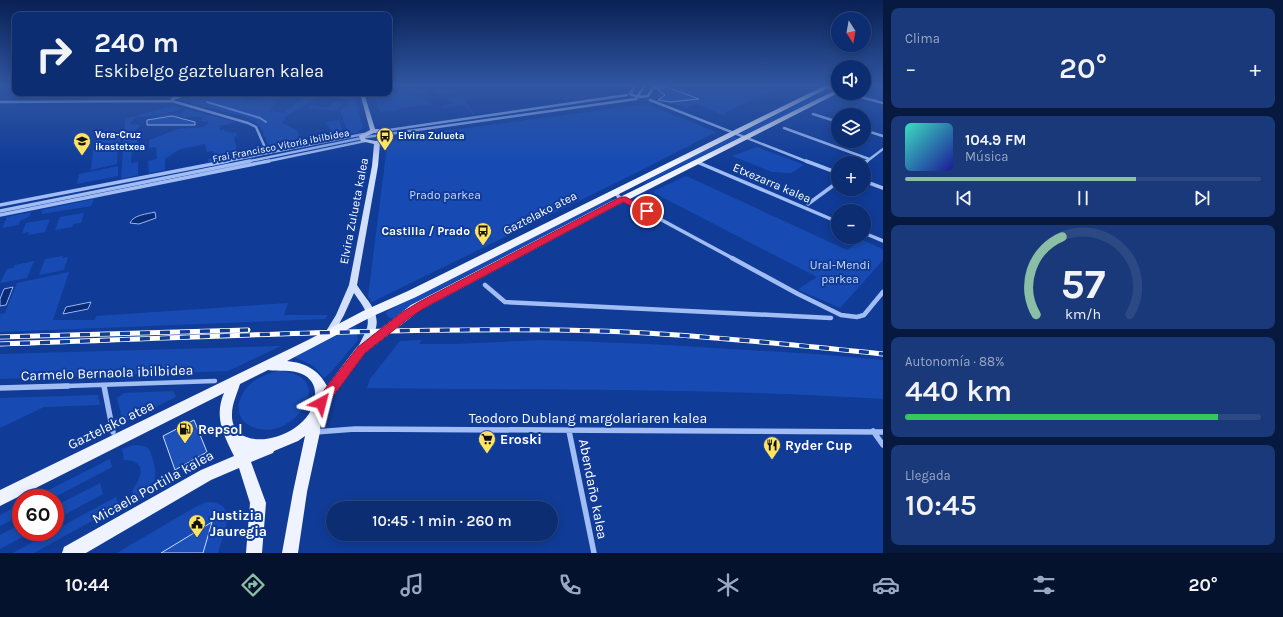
<!DOCTYPE html>
<html lang="es">
<meta charset="utf-8">
<style>
body{margin:0;font-family:Karla,sans-serif;background:#1a397a;color:#f1f3f6;height:100vh;display:flex;flex-direction:column;font-size:15px;white-space:nowrap}
*{box-sizing:border-box;margin:0}
p{font-size:13px;color:#9aa8c4}
.icon{flex:none;width:22px;height:22px;fill:none;stroke:currentColor;stroke-width:2;stroke-linecap:round;stroke-linejoin:round}
.map{position:relative;flex:1;overflow:hidden}
.drawer{display:flex;flex-direction:column;gap:8px;padding:8px;background:#07193f;width:400px}
.drawer>*{flex:none}
.guide{position:absolute;left:12px;top:12px;width:380px;height:84px;border-radius:8px;box-shadow:0 2px 10px #0003,0 0 0 1px #2c4984;background:#0c2d72;color:#f1f3f6;overflow:hidden}
.needle{width:26px;rotate:169deg}
.tools{position:absolute;left:831px;top:12px;display:grid;gap:8px}
.tools a{display:grid;place-items:center;width:40px;height:40px;border-radius:50%;background:#0c2d72;box-shadow:0 2px 10px #0003,0 0 0 1px #2c4984;font-size:20px}
.speed{position:absolute;left:12px;top:489px;display:flex;gap:8px;font-size:20px;font-weight:700;text-align:center}
.speed>*{display:grid;place-content:center;width:52px;height:52px;border-radius:50%;background:#0c2d72;box-shadow:0 2px 10px #0003,0 0 0 1px #2c4984;line-height:1}
.speed .limit{border:6px solid #d22;background:#fff;color:#111}
.pin{position:absolute;display:grid;place-items:center;width:34px;height:34px;color:#fff;margin:-17px;border:2px solid #fff;border-radius:50%;box-shadow:0 1px 4px #0007}
.me{position:absolute;width:44px;margin:-22px;rotate:38deg;stroke-linejoin:round;filter:drop-shadow(0 0 3px #0008)}
.turn{display:flex;align-items:center;gap:14px;height:84px;padding:0 16px;font-size:18px}
.turn .icon{width:52px;height:52px;stroke-width:2.5}
.turn b{display:block;font-size:28px;line-height:34px}
.big{font-size:30px;font-weight:600;line-height:1.1}
.drawer .widget{flex:1;display:flex;flex-direction:column;justify-content:center;gap:6px;min-width:0;padding:0 14px;border-radius:8px;background:#1a397a}
.drawer .dial{align-items:center;gap:0}
.dial svg{height:104px;overflow:visible;fill:none;stroke:#2c4984;stroke-width:7;stroke-linecap:round;text-anchor:middle}
.dial text{fill:#f1f3f6;stroke:none}
.song{display:flex;align-items:center;gap:12px}
.cover{width:48px;height:48px;border-radius:6px;background:linear-gradient(135deg,hsl(170 70% 55%),hsl(240 70% 35%))}
.played{height:4px;border-radius:2px;background:linear-gradient(90deg,#8abfa5 65%,#2c4984 65%)}
.keys{display:flex;justify-content:space-around;direction:ltr}
.heat{display:flex;justify-content:space-between;align-items:center;font-size:22px;direction:ltr}
.charge{height:6px;border-radius:3px;background:linear-gradient(90deg,#34c759 88%,#2c4984 0)}
.trip{position:absolute;left:326px;top:501px;width:232px;height:40px;border-radius:20px;background:#0c2d72;box-shadow:0 2px 10px #0003,0 0 0 1px #2c4984;font-weight:600;line-height:40px;text-align:center}
.tab-bar{display:flex;height:64px;justify-content:space-around;align-items:center;background:#05122e;color:#9aa8c4}
.tab-bar .icon{width:28px;height:28px}
.tab-bar .active{color:#8abfa5}
.tab-bar b{font-size:18px;color:#f1f3f6}
main{display:flex;flex:1;min-height:0}
.map>svg:first-child{display:block}
.green{fill:#174bb3}
.water{fill:#092a74;stroke:#92b6f8}
.lines{fill:none;stroke-linecap:round;stroke-linejoin:round}
.stream{stroke:#92b6f8;stroke-width:2}
.building{fill:#1d50b8;stroke:#c9dbfe}
.street-far3{stroke:#a1bdf4;stroke-width:2.5}
.street-far2{stroke:#a1bdf4;stroke-width:3.5}
.street-far1{stroke:#a1bdf4;stroke-width:4.5}
.street{stroke:#a1bdf4;stroke-width:5.5}
.secondary{fill:#d1dffd;fill-rule:evenodd}
.primary{fill:#eef3ff;fill-rule:evenodd}
.rail-casing{stroke:#fff;stroke-width:5}
.rail{stroke:#103c98;stroke-width:3.5;stroke-dasharray:10;stroke-linecap:butt}
.route{fill:#e11d48;stroke:#92132f}
.labels{text-anchor:middle;dominant-baseline:central;stroke-width:4;stroke-linejoin:round;paint-order:stroke}
.far-poi-label{font-size:10px;font-weight:bold;fill:#fff;stroke:#103c98;text-anchor:start}
.far-street-label{font-size:10px;fill:#fff;stroke:#103c98}
.street-label{font-size:12px;fill:#fff;stroke:#103c98}
.park-label{font-size:12px;fill:#c9dbfe;stroke:#103c98}
.poi-label{font-size:12px;font-weight:bold;fill:#fff;stroke:#103c98;text-anchor:end}
.near-street-label{font-size:14px;fill:#fff;stroke:#103c98}
.near-poi-label{font-size:14px;font-weight:bold;fill:#fff;stroke:#103c98;text-anchor:start}
</style>
<main>
<div class="map">
<svg width="883" height="553" viewBox="0 0 883 553">
<rect width="100%" height="100%" fill="#103c98"/>
<path class="green" d="M389,86L451,90L459,93L475,115H473L465,105L443,108L442,106L453,103L444,98L450,99L458,98L457,94L446,92L443,95L433,92L435,90L425,89L430,92L421,95L416,94L419,92L415,91L408,95L421,98L433,104L397,109L398,111L380,112L375,98L378,97L380,99L390,97L389,95L398,93L399,90L398,88Z
M691,86H784L745,102L746,103L726,112L725,114H726L723,115L697,104L686,108L665,102H671L682,96L695,101L705,98L699,96L694,97L671,89Z
M826,91L832,92L744,135L740,133Z
M15,92V93H246L243,96L244,99H259L269,93H287L276,101L270,111L283,113L310,93H324L287,116L282,123L297,130L299,136L296,142H292L269,146L261,128L255,122L243,116L196,105L188,101L164,98L89,99L92,97L26,98L27,96L7,97Z
M348,93H354L363,128L356,133H348L340,111L350,100L340,98Z
M336,101L345,102L336,111L309,108L312,105L326,108Z
M648,104L716,132L634,174L372,302L368,297L387,146L399,137Z
M172,106L182,108C171,114 148,117 136,117L129,124L140,125L134,133L137,140V148L132,150L131,163L138,162V175L121,179L125,119Z
M185,109L236,122L219,126L220,130L224,129L225,132L229,131V133L236,132L237,136L234,137L237,152L243,151L244,154L208,162V159L215,157L213,151L207,152L205,144L180,149L165,159V170L149,173L148,161L157,159L156,147L149,148V140L178,129L203,127L209,123L207,121H201L203,117H176L171,116L155,117L165,114H181Z
M339,120L343,133L338,136L307,142L305,141L333,134L326,122Z
M120,136V143L94,148V141Z
M734,136L738,138L643,185L651,178Z
M118,145L117,164L91,170L93,150Z
M757,147L802,164L804,165L791,173L772,172L732,156Z
M118,166V176L77,184L79,174Z
M686,176L847,250L862,240L883,249V260L840,308L799,290L800,288L817,277L652,192Z
M94,199L91,206L42,214V210Z
M609,199H612L613,201L432,293L394,318H389L386,314L387,311Z
M31,212L30,216L20,221L18,225L2,228L7,217Z
M84,213L81,223L73,224L72,227L55,230L60,217Z
M50,219L45,232L28,235L29,232L22,233L26,223Z
M63,256L62,258L68,257L64,270L39,275L45,259Z
M34,261L27,278L0,283L7,269L13,268L15,265Z
M69,272L53,320H95L96,316L288,303L284,315H328L325,319L0,332V314L5,313L17,283Z
M356,326L358,340L332,371L324,378L314,366L294,357Z
M422,340L419,344H456L543,340L648,344L815,354L883,360V399C711,388 539,390 367,388L370,379L400,341Z
M281,346L228,371L0,379V354Z
M278,371C339,374 297,437 260,429C234,424 233,401 250,384C258,377 268,374 278,371Z
M173,391L176,397L123,423L117,398L124,393Z
M98,395L100,405L44,407L0,428V398Z
M134,445C149,446 149,447 153,460C159,479 153,492 136,502L132,491C141,478 149,461 124,460L122,449Z
M110,459L112,467L53,498H33Z
M100,483L103,494L55,520V506Z
M116,497L119,506L34,553H13L51,532H55V530Z
M207,502C240,502 223,533 218,553H203L211,522L161,553H117L197,506Z
M21,504V515L0,526V515Z
M21,524V532H32L0,549V535Z"/>
<path class="water" d="M155,212L156,218L139,224L130,223C133,215 147,214 155,212Z
M13,287L6,305L0,306V299L4,289Z
M91,302L88,309L63,314L66,307Z"/>
<g class="lines">
<path class="stream" d="M164,93L168,94
M207,102L260,118L266,122"/>
</g>
<path class="building" d="M667,87L699,99L670,102L658,100L665,95L658,90Z
M172,116L195,122V125H147V120Z
M194,420L207,452L175,470L163,436Z
M212,522L203,553H161Z"/>
<g class="lines">
<path class="street-far3" d="M635,86L630,94L639,97L648,96L654,86
M821,86L838,91
M653,88L665,86
M846,93L883,103
M172,99L179,97L180,93
M650,100L808,162
M0,102L172,101L248,123L256,127L267,152
M813,114L838,122
M784,128L869,159
M864,130L883,136
M382,131L627,95
M223,162L364,134
M245,162L367,137L636,99L644,86
M264,162L365,141
M866,162L883,149"/>
<path class="street-far2" d="M806,161L838,173
M697,162L838,222
M864,163L867,161
M864,181L883,188
M618,192L617,195L619,197L734,259
M808,204L838,182
M0,205L228,161
M0,211L250,161
M0,215L269,161
M864,233L883,241"/>
<path class="street-far1" d="M732,258L798,294L841,315L857,317L864,315L883,292
M485,285L505,302L831,318
M104,385V387
M37,387L215,381"/>
<path class="street" d="M104,386L113,432
M0,388L68,386
M569,431L594,553
M873,431L883,445
M315,432L355,429L883,432"/>
<path class="secondary" d="M360,93H364L375,129C382,129 389,130 392,137L388,140L380,143L378,166L357,285C366,300 382,312 375,331C373,337 369,343 367,349L365,352L362,353L359,352L357,349C360,343 363,337 366,331C372,315 362,305 354,293L344,315L333,335L330,336L327,335L325,333L336,315L349,285L372,166L374,144L361,141L359,136L370,130ZM374,133H381L386,136L376,141L365,139V137Z"/>
<path class="primary" d="M824,86H832L416,297L371,317L287,361C305,363 318,369 327,386L357,347L411,305L608,203L838,89V93L614,207L419,311L365,353L326,406L321,419L320,432L307,492L298,553H282L293,492L305,436L298,441L274,451L273,453L251,462L266,503L262,553H246L250,503L239,468L211,480L86,553H62L64,547L201,470L234,456C223,433 214,417 224,393L0,506V490L308,340L363,311L408,291ZM268,370C279,372 291,369 302,374C311,378 316,386 315,396C312,440 230,458 232,414C232,404 237,394 240,384Z"/>
<g class="rail-casing">
<path id="rail" d="M0,337L248,330
M0,344C185,338 370,328 555,330C665,331 774,343 883,354"/>
</g>
<use href="#rail" class="rail"/>
</g>
<linearGradient id="sky" x2="0" y2="1"><stop stop-color="#092154"/><stop offset="0.52" stop-color="#3156a2"/><stop offset="1" stop-color="#3156a2" stop-opacity="0"/></linearGradient>
<rect width="883" height="164" fill="url(#sky)"/>
<path class="route" d="M621,197H626L651,211L650,213H644L623,202L426,307L409,318L365,353L325,407L321,408L317,407L315,403L317,399L358,347L401,313L419,302Z"/>
<defs>
<g id="bus-pin" transform="scale(0.9)"><path d="M0 17L-7.5 6A9.5 9.5 0 1 1 7.5 6Z" fill="#ffe464" stroke="#103c98"/><path d="M-5-6H5V4H4V6H2V4H-2V6H-4V4H-5ZM-3.5-4V0h7V-4ZM-3.5 1.2v1.5H-2V1.2ZM2 1.2v1.5H3.5V1.2Z" fill="#111"/></g>
<g id="school-pin" transform="scale(0.9)"><path d="M0 17L-7.5 6A9.5 9.5 0 1 1 7.5 6Z" fill="#ffe464" stroke="#103c98"/><path d="M0-5L7-2L0 1L-7-2ZM-4 1L0 2.5L4 1V4Q0 6-4 4Z" fill="#111"/></g>
<g id="fuel-pin" transform="scale(0.9)"><path d="M0 17L-7.5 6A9.5 9.5 0 1 1 7.5 6Z" fill="#ffe464" stroke="#103c98"/><path d="M-5.5-6h7V0h2V4h1.3V-2.5L3-4.5l.8-.8L6-3V5H2.5V1h-1V6h-7ZM-4.2-4.7v3.2H.2V-4.7Z" fill="#111"/></g>
<g id="supermarket-pin" transform="scale(0.9)"><path d="M0 17L-7.5 6A9.5 9.5 0 1 1 7.5 6Z" fill="#ffe464" stroke="#103c98"/><path d="M-6-5.5h2.5l.6 2H6L4.5 2H-2.5L-4.4-4H-6ZM-1.5 3.2a1.3 1.3 0 1 0 .1 0ZM3 3.2a1.3 1.3 0 1 0 .1 0Z" fill="#111"/></g>
<g id="restaurant-pin" transform="scale(0.9)"><path d="M0 17L-7.5 6A9.5 9.5 0 1 1 7.5 6Z" fill="#ffe464" stroke="#103c98"/><path d="M-5-6h1v4h1v-4h1v4h1v-4h1v5L-1.5 .5V6h-2V.5L-5-1ZM5-6V6H3V1.5H1.5Q1.5-4 5-6Z" fill="#111"/></g>
<g id="civic-pin" transform="scale(0.9)"><path d="M0 17L-7.5 6A9.5 9.5 0 1 1 7.5 6Z" fill="#ffe464" stroke="#103c98"/><path d="M-.6-6.5H3V-4.5H.6V-3L4-1V1h2V6H-6V1h2V-1L-.6-3ZM-1.2 2.5V6h2.4V2.5Z" fill="#111"/></g>
</defs>
<g fill-rule="evenodd">
<use href="#bus-pin" x="385" y="136"/>
<use href="#school-pin" x="82" y="141"/>
<use href="#bus-pin" x="483" y="231"/>
<use href="#fuel-pin" x="185" y="429"/>
<use href="#supermarket-pin" x="487" y="439"/>
<use href="#restaurant-pin" x="772" y="445"/>
<use href="#civic-pin" x="197" y="523"/>
</g>
<g class="labels">
<g class="far-poi-label">
<text x="95" y="135">Vera-Cruz<tspan x="95" dy="12">ikastetxea</tspan></text>
<text x="398" y="136">Elvira Zulueta</text>
</g>
<g class="far-street-label">
<text transform="translate(281 146) rotate(-11)">Frai Francisco Vitoria ibilbidea</text>
</g>
<g class="street-label">
<text transform="translate(772 183) rotate(23)">Etxezarra kalea</text>
<text transform="translate(354 211) rotate(-79)">Elvira Zulueta kalea</text>
<text transform="translate(540 213) rotate(-27)">Gaztelako atea</text>
</g>
<g class="park-label">
<text x="445" y="195">Prado parkea</text>
<text x="840" y="265">Ural-Mendi<tspan x="840" dy="14">parkea</tspan></text>
</g>
<g class="poi-label">
<text x="470" y="231">Castilla / Prado</text>
</g>
<g class="near-street-label">
<text transform="translate(107 373) rotate(-2)">Carmelo Bernaola ibilbidea</text>
<text x="588" y="418">Teodoro Dublang margolariaren kalea</text>
<text transform="translate(111 425) rotate(-26)">Gaztelako atea</text>
<text transform="translate(153 487) rotate(-29)">Micaela Portilla kalea</text>
<text transform="translate(593 489) rotate(79)">Abendaño kalea</text>
</g>
<g class="near-poi-label">
<text x="198" y="429">Repsol</text>
<text x="500" y="439">Eroski</text>
<text x="785" y="445">Ryder Cup</text>
<text x="210" y="515">Justizia<tspan x="210" dy="16">Jauregia</tspan></text>
</g>
</g>
</svg>
<div class="tools">
<a><svg class="needle" viewBox="-14 -14 28 28"><path d="M0-13l5 13h-10z" fill="#e53935"/><path d="M0 13l5-13h-10z" fill="#9aa8c4"/></svg></a>
<a><svg class="icon" aria-label="sound" viewBox="0 0 24 24"><path d="M4 9h4l5-4v14l-5-4H4zM17 9q2 3 0 6"/></svg></a>
<a><svg class="icon" aria-label="layers" viewBox="0 0 24 24"><path d="M12 4l9 5-9 5-9-5zM3 14l9 5 9-5"/></svg></a>
<a>+</a>
<a>−</a>
</div>
<div class="speed"><div class="limit">60</div></div>
<div class="pin" style="left:647px;top:211px;background:#d93025"><svg class="icon" aria-label="arrive" viewBox="0 0 24 24"><path d="M6 21V4h12l-3 4 3 4H6"/></svg></div>
<svg class="me" style="left:321px;top:403px" viewBox="-20 -20 40 40"><path d="M0-17L14 15 0 8-14 15z" fill="#e11d48" stroke="#fff" stroke-width="4"/></svg>
<div class="trip">10:45 · 1 min · 260 m</div>
<div class="guide">
<div class="turn"><svg class="icon" aria-label="right" viewBox="0 0 24 24"><path d="M7 20v-9h11M14 6l5 5-5 5"/></svg><div><b>240 m</b>Eskibelgo gazteluaren kalea</div></div>
</div>
</div>
<section class="drawer">
<div class="widget"><p>Clima</p>
<div class="heat"><a>−</a><b class="big">20°</b><a>+</a></div>
</div>
<div class="widget">
<div class="song"><i class="cover"></i><div><b>104.9 FM</b><p>Música</p></div></div>
<div class="played"></div>
<div class="keys"><svg class="icon" aria-label="previous" viewBox="0 0 24 24"><path d="M18 5L8 12l10 7zM5 5v14"/></svg><svg class="icon" aria-label="pause" viewBox="0 0 24 24"><path d="M8 5v14M16 5v14"/></svg><svg class="icon" aria-label="next" viewBox="0 0 24 24"><path d="M6 5l10 7-10 7zM19 5v14"/></svg></div>
</div>
<div class="widget dial"><svg viewBox="0 0 100 80">
<path d="M14 69A42 42 0 1 1 86 69"/>
<path d="M14 69A42 42 0 0 1 34 9" stroke="#8abfa5"/>
<text x="50" y="56" font-size="32" font-weight="700">57</text>
<text x="50" y="72" font-size="11">km/h</text>
</svg></div>
<div class="widget"><p>Autonomía · 88%</p><b class="big">440 km</b><div class="charge"></div></div>
<div class="widget"><p>Llegada</p><b class="big">10:45</b></div>
</section>
</main>
<nav class="tab-bar">
<b>10:44</b>
<svg class="icon active" aria-label="directions" viewBox="0 0 24 24"><path d="M12 3l9 9-9 9-9-9zM9 14v-3h6M13 9l2 2-2 2"/></svg>
<svg class="icon" aria-label="music" viewBox="0 0 24 24"><path d="M9 18V5l10-2v13"/><circle cx="6" cy="18" r="3"/><circle cx="16" cy="16" r="3"/></svg>
<svg class="icon" aria-label="phone" viewBox="0 0 24 24"><path d="M5 4h4l2 5-3 2q2 4 5 5l2-3 5 2v4C11 20 4 13 5 4z"/></svg>
<svg class="icon" aria-label="climate" viewBox="0 0 24 24"><path d="M12 3v18M4 7l16 10M4 17L20 7"/></svg>
<svg class="icon" aria-label="car" viewBox="0 0 24 24"><path d="M5 17H2v-5l4-1 3-4h7l3 4 3 1v5h-3M9 17h6M6 11h13"/><circle cx="7" cy="17" r="2"/><circle cx="17" cy="17" r="2"/></svg>
<svg class="icon" aria-label="filters" viewBox="0 0 24 24"><path d="M4 7h16M4 17h16"/><circle cx="9" cy="7" r="2"/><circle cx="15" cy="17" r="2"/></svg>
<b>20°</b>
</nav>
